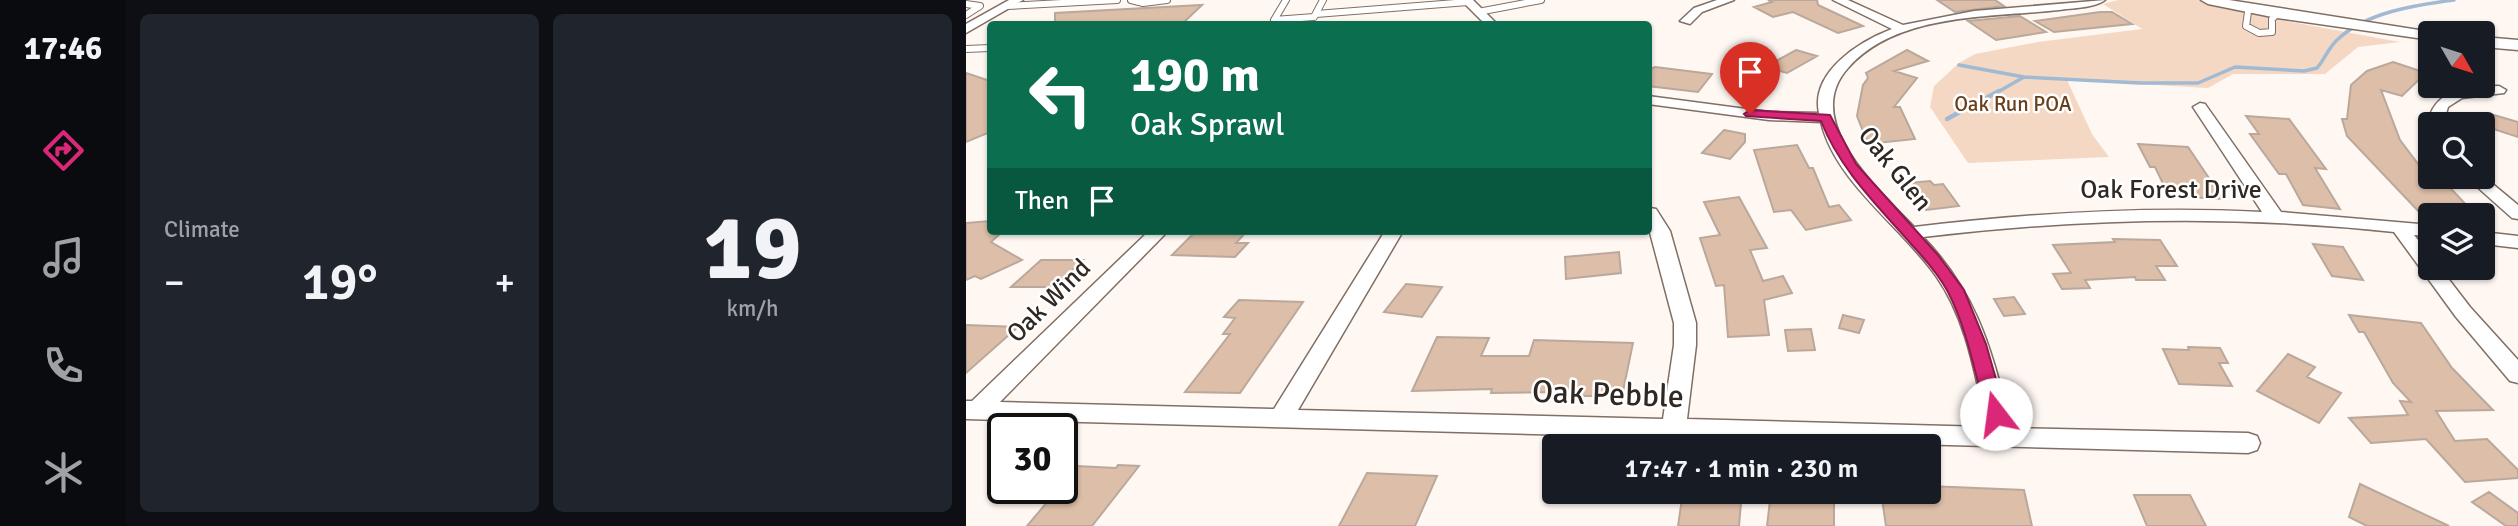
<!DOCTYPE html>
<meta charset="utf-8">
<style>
body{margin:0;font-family:Signika,sans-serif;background:#20242c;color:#f1f3f6;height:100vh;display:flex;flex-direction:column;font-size:26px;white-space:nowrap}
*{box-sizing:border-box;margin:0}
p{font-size:23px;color:#9ea1a6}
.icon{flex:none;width:38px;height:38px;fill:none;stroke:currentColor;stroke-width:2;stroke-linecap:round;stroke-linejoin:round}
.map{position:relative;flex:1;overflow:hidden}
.panel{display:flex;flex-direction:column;gap:14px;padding:14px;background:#0d0f14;width:840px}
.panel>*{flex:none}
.top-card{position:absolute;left:21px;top:21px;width:665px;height:214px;border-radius:7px;box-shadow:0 2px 5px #0004;background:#0b6e4f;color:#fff;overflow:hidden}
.needle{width:46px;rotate:129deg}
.buttons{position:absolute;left:1452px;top:21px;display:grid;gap:14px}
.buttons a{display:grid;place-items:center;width:77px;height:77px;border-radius:7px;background:#171b24;box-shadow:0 2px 5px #0004;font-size:35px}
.speed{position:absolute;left:21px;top:413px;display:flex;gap:14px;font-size:35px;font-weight:700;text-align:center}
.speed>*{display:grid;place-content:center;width:91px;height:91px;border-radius:50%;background:#171b24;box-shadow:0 2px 5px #0004;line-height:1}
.speed .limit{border:4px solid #111;border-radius:10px;background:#fff;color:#111}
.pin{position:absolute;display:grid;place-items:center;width:60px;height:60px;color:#fff;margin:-72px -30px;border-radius:50% 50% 50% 0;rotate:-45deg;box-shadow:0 0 7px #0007}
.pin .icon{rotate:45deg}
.me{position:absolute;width:77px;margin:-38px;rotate:345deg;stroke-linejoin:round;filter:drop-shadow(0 0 5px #0008)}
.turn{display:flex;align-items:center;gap:24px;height:147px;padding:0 28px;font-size:32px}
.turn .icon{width:91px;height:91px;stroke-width:2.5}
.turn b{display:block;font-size:49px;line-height:60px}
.then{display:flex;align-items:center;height:66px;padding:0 28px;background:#0003;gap:14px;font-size:26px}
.big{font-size:52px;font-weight:600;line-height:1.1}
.panel .tile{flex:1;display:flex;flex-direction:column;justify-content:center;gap:10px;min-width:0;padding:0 24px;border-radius:10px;background:#20242c}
.panel .dial{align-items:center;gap:0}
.dial b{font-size:91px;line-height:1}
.heat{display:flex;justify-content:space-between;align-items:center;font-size:38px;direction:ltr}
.panel .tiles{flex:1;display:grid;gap:14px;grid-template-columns:repeat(2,1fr)}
.trip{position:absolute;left:576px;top:434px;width:399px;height:70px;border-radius:7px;background:#171b24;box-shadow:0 2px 5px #0004;font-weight:600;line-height:70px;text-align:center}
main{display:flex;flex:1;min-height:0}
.dock{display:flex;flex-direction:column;width:126px;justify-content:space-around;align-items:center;background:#090b0e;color:#9ea1a6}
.dock .icon{width:49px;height:49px}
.dock .current{color:#db2777}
.dock b{font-size:32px;color:#f1f3f6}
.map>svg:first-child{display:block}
.green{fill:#f4d8c4}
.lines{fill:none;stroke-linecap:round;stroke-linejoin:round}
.stream-far1{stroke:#a0bad4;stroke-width:3.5}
.stream{stroke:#a0bad4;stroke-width:4.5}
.building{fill:#ddbea8;stroke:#b9a89b;stroke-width:2}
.service-casing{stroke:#806f64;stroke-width:8}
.minor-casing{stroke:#806f64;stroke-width:3}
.tertiary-casing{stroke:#806f64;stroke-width:3}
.service{stroke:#fff;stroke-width:6}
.minor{fill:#fff;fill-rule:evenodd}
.tertiary{fill:#fff;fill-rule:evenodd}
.route{fill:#db2777;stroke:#8e194d;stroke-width:2}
.labels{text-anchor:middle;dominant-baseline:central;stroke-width:5;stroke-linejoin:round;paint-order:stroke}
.far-park-label{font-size:21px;fill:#6a3f1c;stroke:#fff}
.street-label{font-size:26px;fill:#2f2823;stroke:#fff}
.near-street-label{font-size:32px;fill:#2f2823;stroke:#fff}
</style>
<main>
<nav class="dock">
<b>17:46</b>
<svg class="icon current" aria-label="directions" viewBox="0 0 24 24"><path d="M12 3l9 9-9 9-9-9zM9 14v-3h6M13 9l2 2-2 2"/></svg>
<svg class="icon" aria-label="music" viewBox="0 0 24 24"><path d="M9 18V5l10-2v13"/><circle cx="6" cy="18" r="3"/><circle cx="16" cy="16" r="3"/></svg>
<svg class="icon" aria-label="phone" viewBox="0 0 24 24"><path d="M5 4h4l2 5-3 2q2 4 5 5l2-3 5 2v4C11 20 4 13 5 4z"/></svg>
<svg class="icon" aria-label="climate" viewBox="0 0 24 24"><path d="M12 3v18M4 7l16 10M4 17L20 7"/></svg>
</nav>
<section class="panel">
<div class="tiles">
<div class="tile"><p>Climate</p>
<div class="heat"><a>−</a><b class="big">19°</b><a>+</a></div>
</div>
<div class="tile dial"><b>19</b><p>km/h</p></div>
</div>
</section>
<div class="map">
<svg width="1552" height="526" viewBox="0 0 1552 526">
<rect width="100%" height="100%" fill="#fff7f2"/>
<path class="green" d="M1152,0H1232L1315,20L1434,42L1392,47L1359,74H1267L1242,88L1101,80L1126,134L1143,157L1002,163L964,107L968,86L993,63L1009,54L1072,42L1176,29L1137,4Z"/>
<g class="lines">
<path class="stream-far1" d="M993,65L1058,77L1174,83H1232L1269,67L1338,71L1351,68C1358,60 1362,49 1370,41C1399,12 1450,5 1488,0
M1030,93L1058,77"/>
<path class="stream" d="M981,119L1033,91"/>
</g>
<path class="building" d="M802,0H851L852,5L897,26L872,33L827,12L807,17L788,7L806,2Z
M971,0H1029L1038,6L989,12Z
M236,5L216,24H89V13Z
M1134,12H1146L1166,24L1088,32L1069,21Z
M1054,16L1080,32L1030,40L1002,21Z
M830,50L851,56L821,73L799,67Z
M941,50L962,61L928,71L951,78L928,107H934L949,139L902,144L891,116L897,85L902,78L900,73Z
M1427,62L1460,73L1436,96L1415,90L1434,140L1453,165L1465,177H1474L1507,212L1480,210L1485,215L1455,214L1381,136L1376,119H1381L1385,85L1401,71Z
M689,67L746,74L732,92L682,86V70Z
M0,73L24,81V132L0,142Z
M1521,113L1552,122V137L1512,124Z
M1280,116L1323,119L1360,169L1349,168L1374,209L1337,205L1320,174H1313L1284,134H1293Z
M758,130L779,134V142L764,159L736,153Z
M1172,144L1222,147L1257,199L1203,196L1189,167H1184Z
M831,145L843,168H847L863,207L873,205L885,220L840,230L825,210L808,212L788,150Z
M964,181L968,185L977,184L993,206L960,210L942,183Z
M773,197L801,248L784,250L797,281L817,276L826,293L798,300L803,335L762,337L758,285L750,286L734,238L754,235L738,202Z
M24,221V231H37L25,242L56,260L15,279L9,276L0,280V223Z
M230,231H281L270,243H282L269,257L206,255Z
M1147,239L1194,240L1211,266H1190L1199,280H1170L1169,277L1119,280L1124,288L1096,289L1087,274L1105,273L1087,245L1149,242Z
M1347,244L1377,247L1397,280L1366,276Z
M653,252L655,273L600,279L599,257Z
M75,260H117L89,287H45Z
M440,284L476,287L456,317L418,312Z
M1048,297L1059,314L1038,316L1028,299Z
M273,300L337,302L274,393L219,392L264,334H257L269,318L258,317Z
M877,315L898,320L893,333L873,328Z
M1383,315L1455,323L1486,368L1527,410L1470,411L1489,441L1521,439L1552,470V478L1499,482L1460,439L1405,443L1383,418L1442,415L1434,401L1445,402L1427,383L1398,332H1393Z
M0,325L52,327L0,373Z
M845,329L849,350L822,351L819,330Z
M471,337L523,338L515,356H563L568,340L667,343L656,396H601L602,392L525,393L526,389L446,391Z
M1222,347L1254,348L1262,363H1253L1266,386L1213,384L1197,349L1223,350Z
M1322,354L1349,367L1341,377L1375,393L1353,423L1291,391Z
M152,465L173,466L126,526H61L93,488H96V484L111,466L150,468Z
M401,473L471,476L449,526H373Z
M1394,484L1483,526H1401L1383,517Z
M962,486L1058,490L1066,526H920L915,492H962Z
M717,492H776L773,526H712Z
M805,492H868V526H801Z
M1523,492L1552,513V526H1540L1506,502Z
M1168,495H1224L1240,526H1181Z"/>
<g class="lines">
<g class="service-casing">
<path id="service" d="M165,0L177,3L201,0
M320,0L308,20L348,17L357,0
M0,4L14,6L0,15
M41,6L151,0
M1286,8L1282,12L1280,26L1293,33L1306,32V19L1311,14
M512,12L575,0
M350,14L502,2
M0,49L24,48"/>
</g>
<g class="minor-casing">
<path id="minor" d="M43,0H57L0,33V24Z
M495,0H507L531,24H519Z
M751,0H768L736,12L724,24L714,21L728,8Z
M867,0H882L937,25L1008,11L1139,0C1128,8 1106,8 1093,10C1025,18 932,12 882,68C834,121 913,190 948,227C1064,213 1180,206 1296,212L1227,107L1234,103L1239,104L1315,212L1465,225V236L1448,235L1465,256V268H1474L1504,307L1552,360V383L1544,381L1490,317L1428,232C1271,215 1114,218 957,237C1014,297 1025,351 1046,428L1282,433L1291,436L1294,443L1291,450L1282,453L0,419V401H6L183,231H202L34,402L308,409L419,231H437L332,410L697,419L708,345V323L682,225L684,208L690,209L704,231L730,323V345L721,419L1021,427C1009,375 1001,320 970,276C936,227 869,182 855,122L803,120L682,104V96L803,112L853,113C844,72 894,41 926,29Z
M1533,86L1540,90L1538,93L1496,98L1482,107L1477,124H1465V127L1462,124C1467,88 1503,87 1533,86Z
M1517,176L1552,205V219L1546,218L1500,177Z
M1517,232L1552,236V248L1517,244Z"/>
</g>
<g class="tertiary-casing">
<path id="tertiary" d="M1235,0H1263L1472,33H1465V40L1311,18L1242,4Z
M1517,37L1552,40V50L1517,47Z"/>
</g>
<use href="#service" class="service"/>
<use href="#minor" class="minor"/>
<use href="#tertiary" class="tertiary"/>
</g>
<path class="route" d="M784,110L864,115L890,164L972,255L998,290L1020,344L1040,414L1037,419L1030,421L1023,419L1020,414C1009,373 1001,329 982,292C973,275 959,259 946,245C912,206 874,170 855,121L780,116L778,114Z"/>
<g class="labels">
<g class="far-park-label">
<text x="1047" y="104">Oak Run POA</text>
</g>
<g class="street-label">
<text transform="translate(929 169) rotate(51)">Oak Glen</text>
<text x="1205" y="190">Oak Forest Drive</text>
<text transform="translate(83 301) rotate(-45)">Oak Wind</text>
</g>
<g class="near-street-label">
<text transform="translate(642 394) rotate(2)">Oak Pebble</text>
</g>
</g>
</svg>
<div class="buttons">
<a><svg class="needle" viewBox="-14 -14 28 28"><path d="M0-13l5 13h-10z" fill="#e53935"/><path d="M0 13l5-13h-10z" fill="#9ea1a6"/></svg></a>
<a><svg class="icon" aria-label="search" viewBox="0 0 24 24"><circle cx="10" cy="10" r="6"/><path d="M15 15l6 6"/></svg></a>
<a><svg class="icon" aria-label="layers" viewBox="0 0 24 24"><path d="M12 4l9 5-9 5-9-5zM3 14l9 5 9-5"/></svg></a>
</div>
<div class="speed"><div class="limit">30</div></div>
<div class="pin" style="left:784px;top:114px;background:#d93025"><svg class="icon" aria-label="arrive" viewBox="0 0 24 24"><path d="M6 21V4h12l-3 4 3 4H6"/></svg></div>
<svg class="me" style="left:1030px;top:414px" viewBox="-20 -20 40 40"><circle r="19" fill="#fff"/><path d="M0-13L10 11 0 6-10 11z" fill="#db2777"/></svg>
<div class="trip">17:47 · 1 min · 230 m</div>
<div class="top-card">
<div class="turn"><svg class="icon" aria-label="left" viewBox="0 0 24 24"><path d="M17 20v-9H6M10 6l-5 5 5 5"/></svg><div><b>190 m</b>Oak Sprawl</div></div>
<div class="then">Then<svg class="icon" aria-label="arrive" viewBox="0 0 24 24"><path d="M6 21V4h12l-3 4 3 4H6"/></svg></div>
</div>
</div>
</main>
